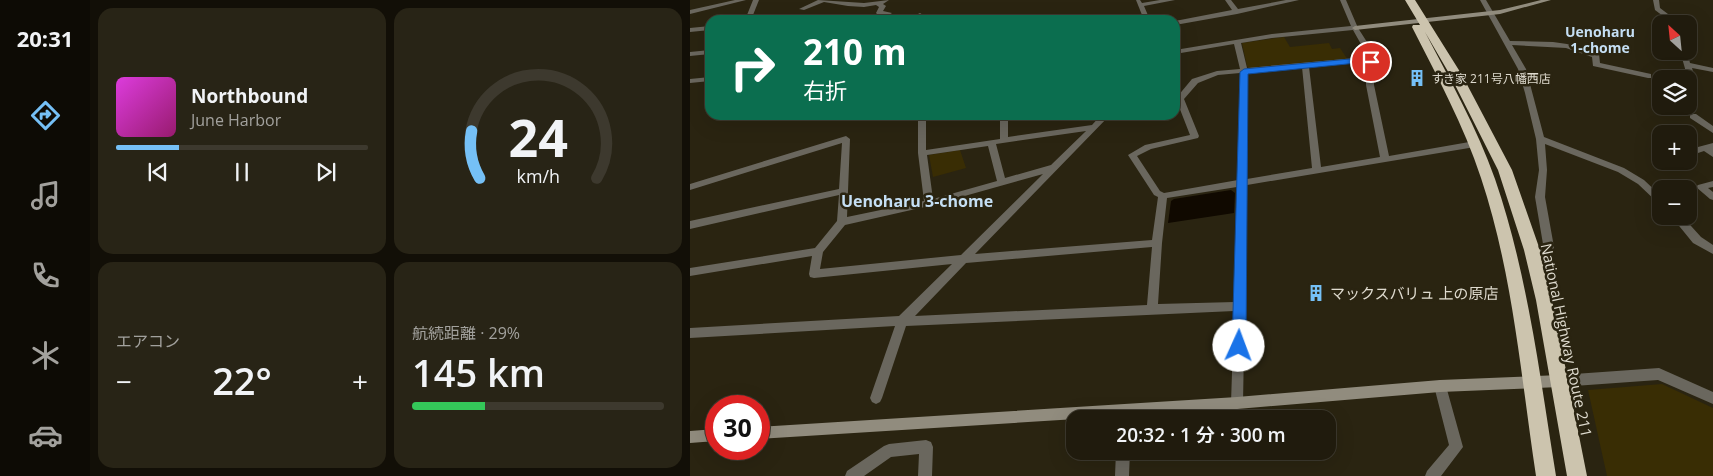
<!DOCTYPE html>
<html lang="ja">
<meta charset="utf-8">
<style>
body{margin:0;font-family:"Open Sans","Noto Sans JP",sans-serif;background:#282416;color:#f1f3f6;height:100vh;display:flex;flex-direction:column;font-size:19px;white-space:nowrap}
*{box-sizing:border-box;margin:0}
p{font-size:16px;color:#a2a19d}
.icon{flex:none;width:28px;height:28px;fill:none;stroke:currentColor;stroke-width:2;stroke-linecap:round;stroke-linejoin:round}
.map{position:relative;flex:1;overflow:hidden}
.side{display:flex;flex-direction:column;gap:8px;padding:8px;background:#120f07;width:600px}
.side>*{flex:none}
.top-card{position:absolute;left:15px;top:15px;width:475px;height:105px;border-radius:15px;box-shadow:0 5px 20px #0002,0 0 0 1px #3d392e;background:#0b6e4f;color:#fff;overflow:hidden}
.needle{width:32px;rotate:333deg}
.buttons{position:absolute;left:962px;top:15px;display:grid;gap:10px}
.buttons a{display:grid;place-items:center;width:45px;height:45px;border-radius:10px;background:#201b0d;box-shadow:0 5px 20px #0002,0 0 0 1px #3d392e;font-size:25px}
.speed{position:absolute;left:15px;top:395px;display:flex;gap:10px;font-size:25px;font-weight:700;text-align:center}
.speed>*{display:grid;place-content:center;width:65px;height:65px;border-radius:50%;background:#201b0d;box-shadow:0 5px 20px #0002,0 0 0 1px #3d392e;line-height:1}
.speed .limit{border:8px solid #d22;background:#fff;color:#111}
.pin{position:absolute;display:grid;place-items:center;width:42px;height:42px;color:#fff;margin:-21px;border:2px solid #fff;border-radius:50%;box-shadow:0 1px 5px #0007}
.me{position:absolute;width:55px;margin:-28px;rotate:2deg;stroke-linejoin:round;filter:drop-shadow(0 0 4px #0008)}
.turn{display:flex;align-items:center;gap:18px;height:105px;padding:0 15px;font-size:22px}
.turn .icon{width:65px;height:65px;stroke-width:2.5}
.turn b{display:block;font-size:35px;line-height:42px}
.big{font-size:38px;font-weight:600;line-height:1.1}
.side .tile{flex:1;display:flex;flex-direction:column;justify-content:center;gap:8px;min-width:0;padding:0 18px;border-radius:15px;background:#282416}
.side .dial{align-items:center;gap:0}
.dial svg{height:130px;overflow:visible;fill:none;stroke:#3d392e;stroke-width:7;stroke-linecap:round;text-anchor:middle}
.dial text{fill:#f1f3f6;stroke:none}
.song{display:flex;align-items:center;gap:15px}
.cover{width:60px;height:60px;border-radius:8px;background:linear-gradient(135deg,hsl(300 70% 55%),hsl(320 70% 35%))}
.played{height:5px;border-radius:2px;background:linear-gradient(90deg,#75c0f6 25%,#3d392e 25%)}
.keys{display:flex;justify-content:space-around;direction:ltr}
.heat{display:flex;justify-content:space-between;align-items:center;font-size:28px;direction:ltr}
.charge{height:8px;border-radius:4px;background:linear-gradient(90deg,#34c759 29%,#3d392e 0)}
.side .tiles{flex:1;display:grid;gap:8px;grid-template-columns:repeat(2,1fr)}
.trip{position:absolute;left:376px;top:410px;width:270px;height:50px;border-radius:15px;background:#201b0d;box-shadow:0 5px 20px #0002,0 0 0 1px #3d392e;font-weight:600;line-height:50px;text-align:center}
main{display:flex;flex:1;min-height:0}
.dock{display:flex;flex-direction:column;width:90px;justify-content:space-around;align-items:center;background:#0d0b05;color:#a2a19d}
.dock .icon{width:35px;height:35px}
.dock .active{color:#75c0f6}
.dock b{font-size:22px;color:#f1f3f6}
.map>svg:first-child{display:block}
.green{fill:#392d04}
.water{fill:#100900}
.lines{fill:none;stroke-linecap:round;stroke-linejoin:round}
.street{fill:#6a675e;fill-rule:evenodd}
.secondary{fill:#918c7e;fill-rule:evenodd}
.highway{fill:#ccc4ae;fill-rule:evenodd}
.route{fill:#1a73e8;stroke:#114b97}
.labels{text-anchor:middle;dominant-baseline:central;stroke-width:5;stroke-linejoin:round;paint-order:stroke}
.far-poi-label{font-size:12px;fill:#dfdbcf;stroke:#2a2411;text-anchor:start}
.far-neighbourhood-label{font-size:14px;font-weight:bold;fill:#c5dff4;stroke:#2a2411}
.poi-label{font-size:15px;fill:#dfdbcf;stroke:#2a2411;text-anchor:start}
.street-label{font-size:15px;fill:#dfdbcf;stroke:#2a2411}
.neighbourhood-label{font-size:16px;font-weight:bold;fill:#c5dff4;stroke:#2a2411}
</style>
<main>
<nav class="dock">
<b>20:31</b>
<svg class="icon active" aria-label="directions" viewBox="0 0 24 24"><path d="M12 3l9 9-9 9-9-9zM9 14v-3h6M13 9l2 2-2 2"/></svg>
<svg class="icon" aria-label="music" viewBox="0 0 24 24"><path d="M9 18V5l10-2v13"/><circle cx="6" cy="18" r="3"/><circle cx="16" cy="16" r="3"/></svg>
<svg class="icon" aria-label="phone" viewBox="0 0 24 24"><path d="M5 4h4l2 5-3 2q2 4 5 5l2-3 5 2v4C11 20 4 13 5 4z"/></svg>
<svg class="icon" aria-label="climate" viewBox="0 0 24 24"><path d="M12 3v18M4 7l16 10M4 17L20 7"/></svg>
<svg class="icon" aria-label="car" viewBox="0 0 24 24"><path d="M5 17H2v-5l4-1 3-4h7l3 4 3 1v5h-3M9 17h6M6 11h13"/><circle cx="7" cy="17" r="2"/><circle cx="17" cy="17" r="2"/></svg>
</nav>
<section class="side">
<div class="tiles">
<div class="tile">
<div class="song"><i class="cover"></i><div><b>Northbound</b><p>June Harbor</p></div></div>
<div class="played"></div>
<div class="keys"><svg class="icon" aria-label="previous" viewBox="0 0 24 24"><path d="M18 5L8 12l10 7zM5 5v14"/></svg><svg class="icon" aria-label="pause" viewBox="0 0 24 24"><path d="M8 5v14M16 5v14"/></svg><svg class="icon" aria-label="next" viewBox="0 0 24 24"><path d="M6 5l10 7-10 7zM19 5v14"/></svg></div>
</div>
<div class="tile dial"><svg viewBox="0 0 100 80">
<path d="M14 69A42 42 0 1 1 86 69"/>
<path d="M14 69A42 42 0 0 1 9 40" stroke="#75c0f6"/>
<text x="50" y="56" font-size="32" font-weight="700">24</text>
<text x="50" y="72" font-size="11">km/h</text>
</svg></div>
<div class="tile"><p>エアコン</p>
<div class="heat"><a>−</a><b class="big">22°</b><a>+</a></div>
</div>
<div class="tile"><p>航続距離 · 29%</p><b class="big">145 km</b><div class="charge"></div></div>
</div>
</section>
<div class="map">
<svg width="1023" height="476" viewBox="0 0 1023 476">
<rect width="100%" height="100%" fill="#2a2411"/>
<path class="green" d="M594,37L600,47L639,43L642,49L650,48L658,60L561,70L557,66L552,43Z
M270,150L276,168L243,177L239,155Z
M972,384L1023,408V476H917L898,390Z"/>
<path class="water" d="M541,190L545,193L544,213L478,223L481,201L484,199Z"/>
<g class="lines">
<path class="street" d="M45,0H56L0,14V10Z
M63,0H69L61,20H55Z
M128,0L174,3L199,0L193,4L196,6L193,11L202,13L199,15L187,14L186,13L189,7L186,5L174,7L158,6L134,2L114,10L109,9Z
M446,0H450L452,3L470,0H485L454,6L460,20H454Z
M535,0H541L548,9L596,0H609L547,14L485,25V21L542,10Z
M650,0H656L668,28L684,53V85L699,156L785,141L789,144L785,147L557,185L553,403L551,407L547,409L543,407L541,403L544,311L216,326L192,398L190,402L186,404L182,402L180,398L205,326L0,338V328L209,316L262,264L124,278L120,277L119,274L122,256L0,276V268L125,248L147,221L149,195L0,229V221L149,189L152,143L0,190V184L156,136L160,139L157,217L234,201L228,153V115H236V150L310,139V115H318V137L402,125L411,115H420L285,254L462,240L468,197L464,195L438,155L455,145L500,135L486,99L487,97L502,79L527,71L550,69L544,44L485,54V50L582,34L661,26ZM663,30L676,53V57L557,68L551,43L582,38ZM676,62V85L690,157L631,167L619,67ZM612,67L622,168L557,179L558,72ZM550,73L548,180L474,193L470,191L447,156L461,149L508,138L509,136L494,99L508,83L528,75ZM396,131L361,165L315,178L306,144ZM298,146L307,181L243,199L237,155ZM353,174L271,255L130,269L133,252L155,225L239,206ZM547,187L545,302L468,304L472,243L477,198ZM462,247L457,305L225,316L276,263Z
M790,0H796L820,41L863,42L877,44L909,54L910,63L961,74V78H958L903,66L902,57L876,48L822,45L836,69L854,137L934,168L954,180L971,196V204L968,203L948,184L928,172L855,144L857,170L855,197L864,247L863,250C856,252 845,255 838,253L837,250L838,247L853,244L845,197L849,170L846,139L835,93L828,69Z
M963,0H969L970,8L982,17L985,24H979L977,19L965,10Z
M230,13L233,15L231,20H225L228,14Z
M20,26V30L0,32V28Z
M20,50V54L0,56V52Z
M990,51H997L1000,63L1023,68V72L1002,68L1007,84L1003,86H1000Z
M20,77V81L0,83V79Z
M1000,114H1006L1023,126V133L1000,118Z
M1023,143V157L1014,151L1008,153L999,150V144L1008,147Z
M1023,181V187L1018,188L1023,192V200L1020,199L1006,187L1008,185Z
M981,216H992L1011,237L1023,245V254L1003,243Z
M969,368L1023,392V404L968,380L870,387L866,385L864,381L866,377L870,375Z
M750,380L754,382L756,386L773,447L751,476H735L737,471L759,445L744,386L746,382Z
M236,440L241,442L243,447L242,476H228L229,454L201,457L174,476H155L157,471L194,446L199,444Z
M426,451H440L439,476H425Z"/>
<path class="secondary" d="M851,0H861L810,14L665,30L662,28L665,26L810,10Z
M870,375L874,377L876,381L874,385L870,387L750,392L547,409L69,439V427L547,397L750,380Z
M26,429V441L0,443V431Z"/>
<path class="highway" d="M715,0H725L772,75L822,170L850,250L862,300L897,476H877L846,300L834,250L808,170L760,75L735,32C760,80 787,128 805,179C838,275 850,377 866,476H846C831,377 823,274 791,178C774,126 747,76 722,27L723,25H730Z"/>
</g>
<path class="route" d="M681,57L685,59L684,63L681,64L677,62L558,74L556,346L554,350L549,351L544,350L542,346L550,72L554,69Z"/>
<defs>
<g id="building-bare" transform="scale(1.35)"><path d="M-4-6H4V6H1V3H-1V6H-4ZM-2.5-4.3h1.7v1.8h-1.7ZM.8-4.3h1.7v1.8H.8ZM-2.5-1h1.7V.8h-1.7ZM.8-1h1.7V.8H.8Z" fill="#75c0f6" stroke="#2a2411" stroke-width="2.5" paint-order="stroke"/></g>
</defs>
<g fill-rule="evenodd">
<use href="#building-bare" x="727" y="78"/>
<use href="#building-bare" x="626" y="293"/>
</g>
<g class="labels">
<g class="far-poi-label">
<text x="741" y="78">すき家 211号八幡西店</text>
</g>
<g class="far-neighbourhood-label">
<text x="910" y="31">Uenoharu<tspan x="910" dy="16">1-chome</tspan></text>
</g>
<g class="poi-label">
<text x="640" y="293">マックスバリュ 上の原店</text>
</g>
<g class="street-label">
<text transform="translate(877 340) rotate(78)">National Highway Route 211</text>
</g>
<g class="neighbourhood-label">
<text x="227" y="201">Uenoharu 3-chome</text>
</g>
</g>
</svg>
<div class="buttons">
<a><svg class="needle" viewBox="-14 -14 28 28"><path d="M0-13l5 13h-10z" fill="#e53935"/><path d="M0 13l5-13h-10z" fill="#a2a19d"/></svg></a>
<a><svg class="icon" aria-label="layers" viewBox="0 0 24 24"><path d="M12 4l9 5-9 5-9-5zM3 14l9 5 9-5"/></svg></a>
<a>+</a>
<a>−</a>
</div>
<div class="speed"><div class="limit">30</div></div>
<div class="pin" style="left:681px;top:62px;background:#d93025"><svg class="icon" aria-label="arrive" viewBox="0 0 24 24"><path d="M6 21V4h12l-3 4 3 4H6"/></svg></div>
<svg class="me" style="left:549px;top:346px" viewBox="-20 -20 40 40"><circle r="19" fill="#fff"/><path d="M0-13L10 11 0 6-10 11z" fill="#1a73e8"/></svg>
<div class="trip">20:32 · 1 分 · 300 m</div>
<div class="top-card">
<div class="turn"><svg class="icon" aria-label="right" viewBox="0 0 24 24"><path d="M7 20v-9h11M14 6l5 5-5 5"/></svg><div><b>210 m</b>右折</div></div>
</div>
</div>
</main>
